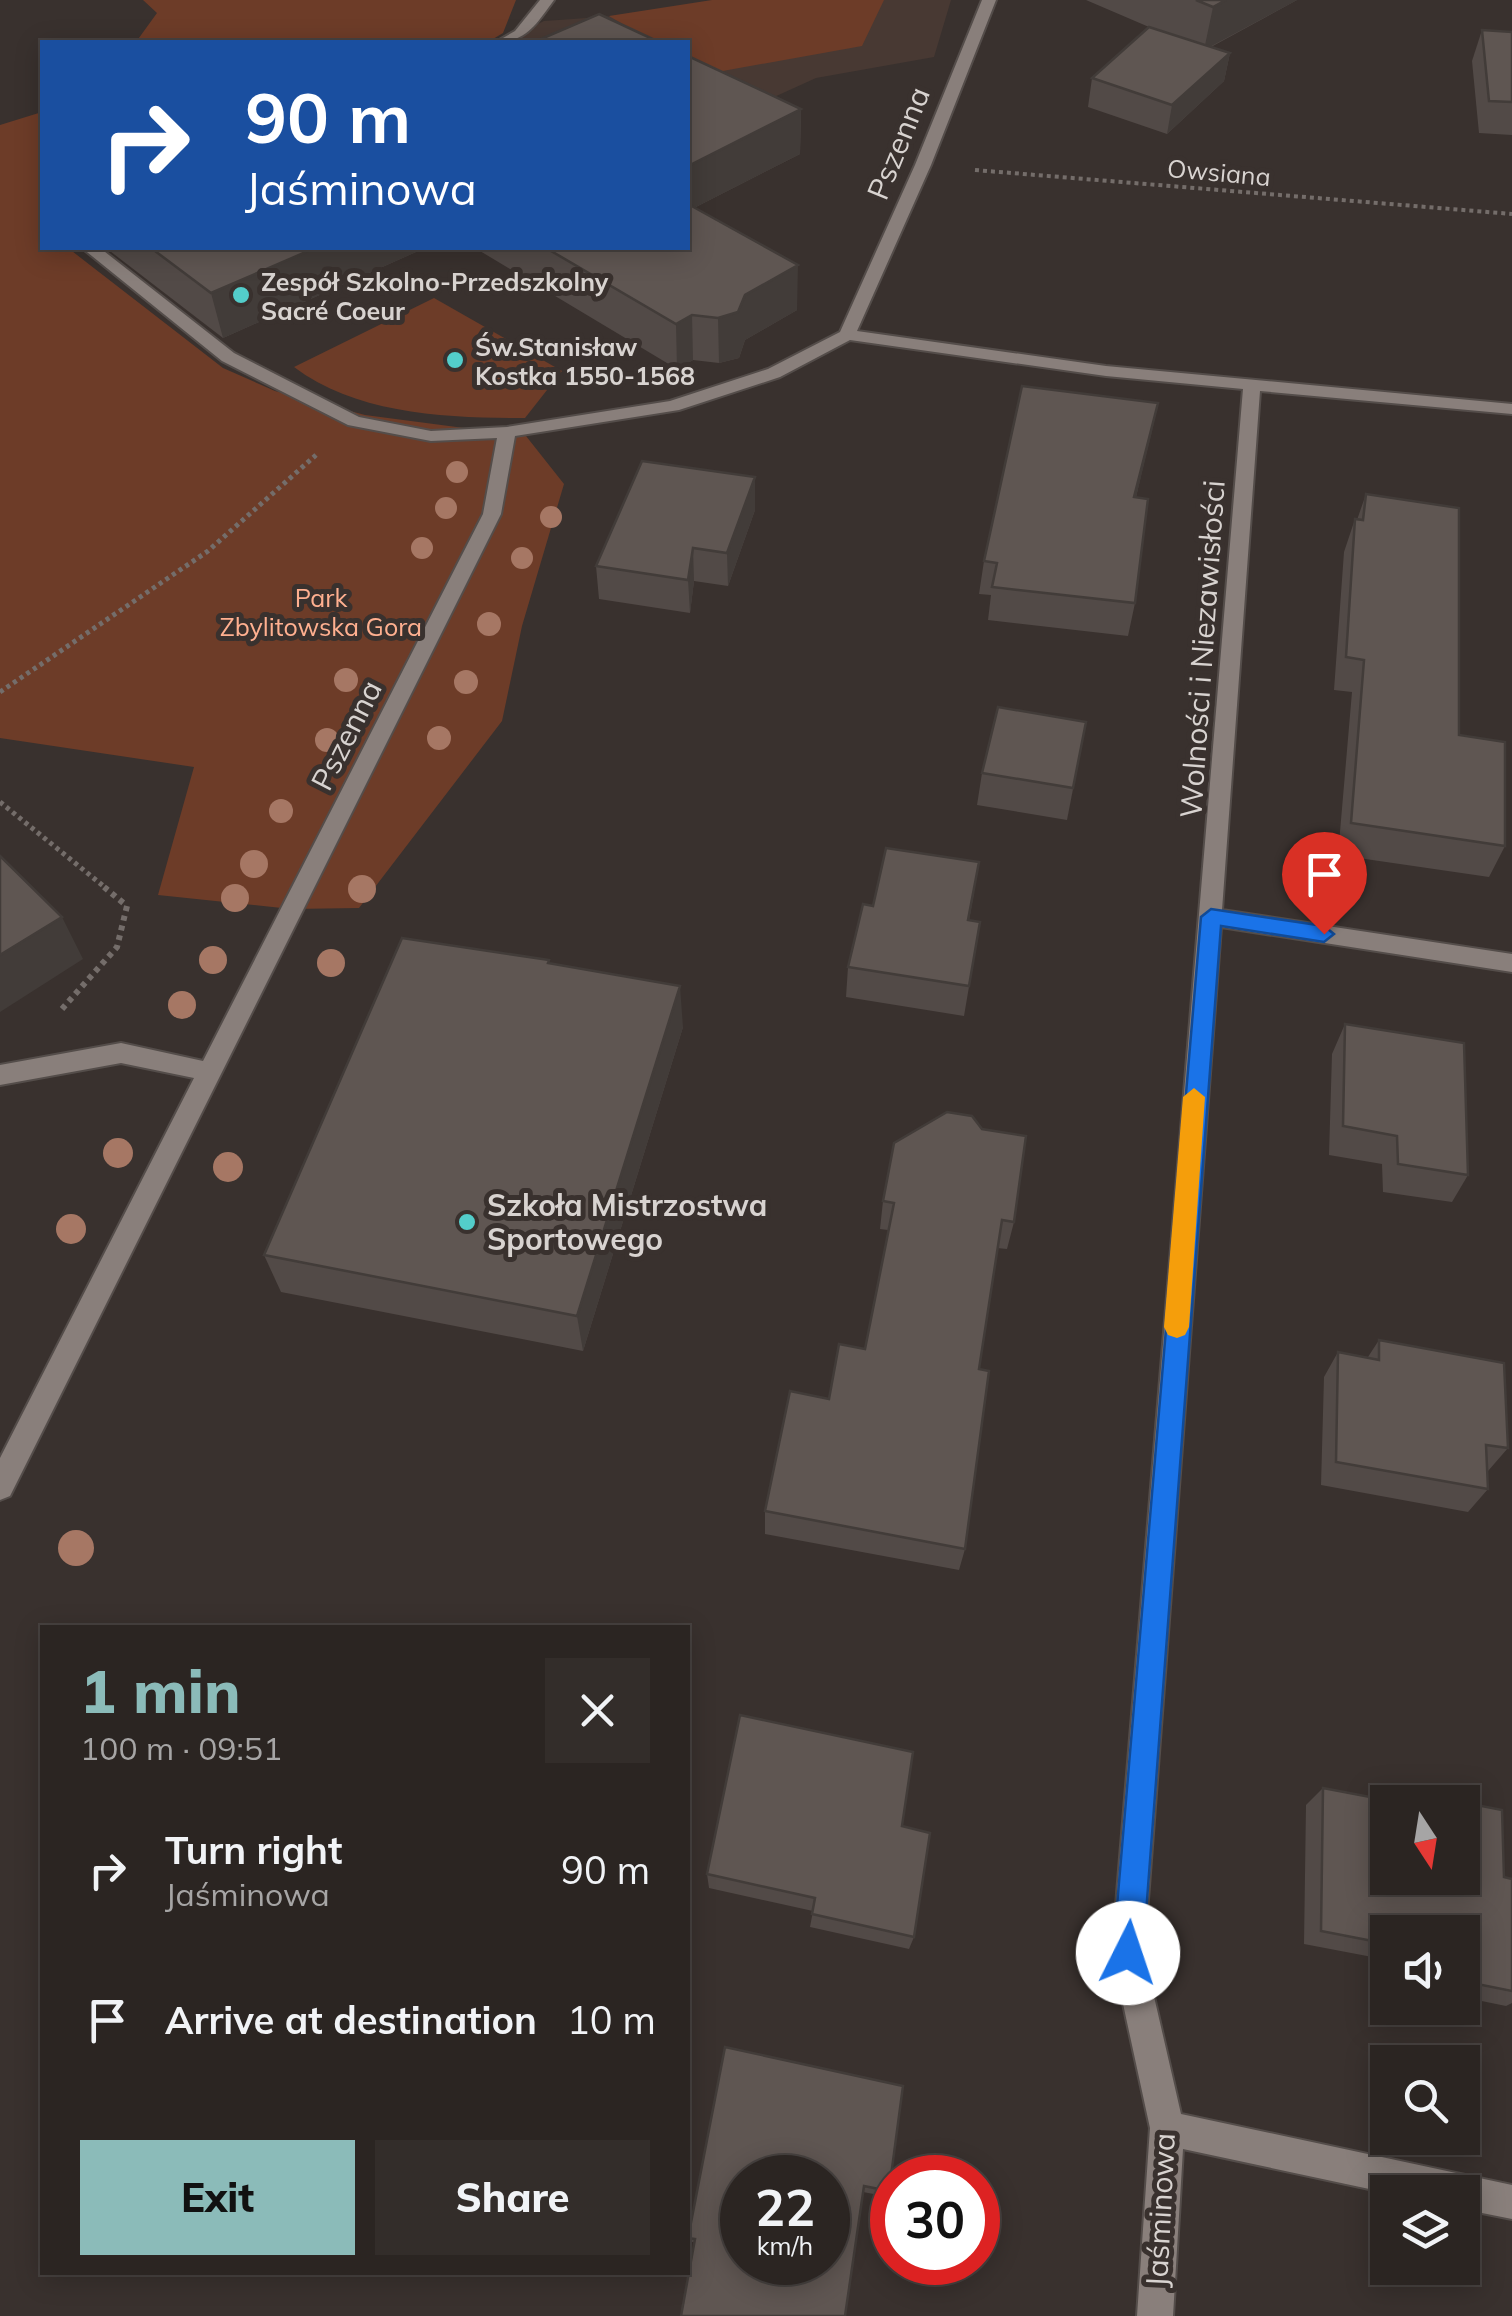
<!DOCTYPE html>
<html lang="en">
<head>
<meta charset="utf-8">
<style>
  :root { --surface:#2b2522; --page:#332d2a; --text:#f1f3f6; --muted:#a6a5a5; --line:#474240; --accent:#8bbbb9 }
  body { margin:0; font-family:Mulish,sans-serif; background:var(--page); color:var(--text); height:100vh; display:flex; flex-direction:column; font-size:38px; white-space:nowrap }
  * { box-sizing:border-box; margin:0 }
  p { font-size:32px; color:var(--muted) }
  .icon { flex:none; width:55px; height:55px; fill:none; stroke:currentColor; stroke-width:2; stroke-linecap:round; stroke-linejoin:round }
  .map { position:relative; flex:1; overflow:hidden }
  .sheet { position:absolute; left:40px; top:1625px; width:650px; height:650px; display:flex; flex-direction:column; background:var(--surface); border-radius:0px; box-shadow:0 5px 25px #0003,0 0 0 2px var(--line) }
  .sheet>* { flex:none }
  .hud { position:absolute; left:40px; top:40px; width:650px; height:210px; border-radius:0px; box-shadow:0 5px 25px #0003,0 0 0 2px var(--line); background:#1a4fa0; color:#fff; overflow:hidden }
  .needle { width:65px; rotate:168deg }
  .buttons { position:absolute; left:1370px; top:1785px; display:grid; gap:20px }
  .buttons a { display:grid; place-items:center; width:110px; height:110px; border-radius:0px; background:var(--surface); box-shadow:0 5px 25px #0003,0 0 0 2px var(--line); font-size:50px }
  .speed { position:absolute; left:720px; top:2155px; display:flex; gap:20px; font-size:50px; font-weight:700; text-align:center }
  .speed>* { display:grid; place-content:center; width:130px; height:130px; border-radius:50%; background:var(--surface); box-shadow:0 5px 25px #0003,0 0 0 2px var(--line); line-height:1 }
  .speed small { font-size:25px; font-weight:400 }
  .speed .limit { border:15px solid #d22; background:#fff; color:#111 }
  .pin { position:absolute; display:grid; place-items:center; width:85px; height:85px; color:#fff; margin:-102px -42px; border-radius:50% 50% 50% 0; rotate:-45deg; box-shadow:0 0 10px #0007 }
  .pin .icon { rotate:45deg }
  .me { position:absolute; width:110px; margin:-55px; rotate:4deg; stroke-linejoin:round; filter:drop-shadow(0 0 8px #0008) }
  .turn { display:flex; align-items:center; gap:35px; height:210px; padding:0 40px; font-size:45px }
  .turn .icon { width:130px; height:130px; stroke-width:2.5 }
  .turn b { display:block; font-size:70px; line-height:85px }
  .round { display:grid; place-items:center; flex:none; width:105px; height:105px; border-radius:0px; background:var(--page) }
  .head { display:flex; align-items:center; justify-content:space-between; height:170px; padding:0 40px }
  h1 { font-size:60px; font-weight:800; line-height:75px; color:var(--accent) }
  .button { display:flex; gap:20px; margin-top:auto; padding:20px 40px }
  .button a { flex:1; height:115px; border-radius:0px; background:var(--accent); color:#111; font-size:40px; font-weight:800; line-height:115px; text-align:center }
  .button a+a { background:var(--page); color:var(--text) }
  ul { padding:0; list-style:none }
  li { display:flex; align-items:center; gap:30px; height:150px; padding:0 40px }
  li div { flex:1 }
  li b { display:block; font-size:38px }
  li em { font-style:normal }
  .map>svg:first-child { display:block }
  .built { fill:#483933 }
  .green { fill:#6d3c28 }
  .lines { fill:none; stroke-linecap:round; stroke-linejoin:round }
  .minor-casing { stroke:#544d4a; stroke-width:4 }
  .path-far2 { stroke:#746d6a; stroke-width:4; stroke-dasharray:4 4; stroke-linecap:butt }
  .path-far1 { stroke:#746d6a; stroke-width:5; stroke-dasharray:4 4; stroke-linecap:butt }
  .path { stroke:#746d6a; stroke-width:6; stroke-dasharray:5 5; stroke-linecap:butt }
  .minor { fill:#897f7b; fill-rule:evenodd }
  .tree { fill:#a67764 }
  .wall { fill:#524a47 }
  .shaded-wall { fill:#423c39 }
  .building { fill:#5f5652; stroke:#423c39; stroke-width:2.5; fill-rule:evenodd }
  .route { fill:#1a73e8; stroke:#114b97; stroke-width:2.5 }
  .slow { fill:#f59e0b }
  .poi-dot { fill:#53cdca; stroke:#39312e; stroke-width:4 }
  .labels { text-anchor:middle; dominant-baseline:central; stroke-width:10; stroke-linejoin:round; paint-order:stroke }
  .far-street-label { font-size:25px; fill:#d8d3d0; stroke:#39312e }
  .far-poi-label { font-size:25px; font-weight:bold; fill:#d8d3d0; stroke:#39312e; text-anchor:start }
  .far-park-label { font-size:25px; fill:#ffb090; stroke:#39312e }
  .street-label { font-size:30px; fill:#d8d3d0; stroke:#39312e }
  .poi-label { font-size:30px; font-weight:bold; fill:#d8d3d0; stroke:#39312e; text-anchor:start }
</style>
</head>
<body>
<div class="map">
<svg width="1512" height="2316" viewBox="0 0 1512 2316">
  <rect width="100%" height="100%" fill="#39312e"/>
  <polygon class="built" points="846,0 951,0 934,57 816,78 688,136 688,42 501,42 544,21"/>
  <g class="green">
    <polygon points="143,0 516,0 503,33 488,42 136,42 157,13"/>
    <polygon points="712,0 884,0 862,46 706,74 688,63 688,42 653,42 609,16"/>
    <polygon points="42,112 42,248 68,248 223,368 275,391 365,415 526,436 564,484 522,626 502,721 359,908 291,909 158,895 194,767 0,738 0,125"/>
    <path d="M434,298L562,371L525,418C449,418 357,415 294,367Z"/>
  </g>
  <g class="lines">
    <g class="minor-casing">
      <g id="minor">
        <path d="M540,0H554C537,23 527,42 496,42L515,31Z"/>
        <polygon points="982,0 996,0 931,165 857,331 1106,366 1512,404 1512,414 1260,391 1222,910 1512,954 1512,972 1221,927 1144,1953 1181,2114 1512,2185 1512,2219 1462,2209 1462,2192 1388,2193 1183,2149 1173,2316 1137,2316 1150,2128 1112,1953 1243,389 1106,376 850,340 780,377 679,410 515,436 501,514 10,1496 0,1500 0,1458 194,1078 121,1063 0,1085 0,1065 121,1043 203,1061 483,514 497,438 431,441 348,425 222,361 82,248 100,248 234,353 359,417 431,431 507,427 670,401 768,369 840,332 915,165"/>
      </g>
    </g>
    <polyline class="path-far2" points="975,170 1512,214"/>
    <g class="path-far1">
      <polyline points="0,692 208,551 316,455"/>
      <polyline points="0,802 107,889"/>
    </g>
    <polyline class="path" points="62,1009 117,947 127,906 104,887"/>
    <use href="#minor" class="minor"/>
  </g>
  <g class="tree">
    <circle cx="457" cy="472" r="11"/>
    <circle cx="446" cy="508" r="11"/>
    <circle cx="551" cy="517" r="11"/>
    <circle cx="422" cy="548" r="11"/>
    <circle cx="522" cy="558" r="11"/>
    <circle cx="489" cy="624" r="12"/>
    <circle cx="346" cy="680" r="12"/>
    <circle cx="466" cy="682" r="12"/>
    <circle cx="439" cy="738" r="12"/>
    <circle cx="327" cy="740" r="12"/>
    <circle cx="281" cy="811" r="12"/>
    <circle cx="254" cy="864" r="14"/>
    <circle cx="362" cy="889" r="14"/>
    <circle cx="235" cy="898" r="14"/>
    <circle cx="213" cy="960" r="14"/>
    <circle cx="331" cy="963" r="14"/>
    <circle cx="182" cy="1005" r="14"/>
    <circle cx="118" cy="1153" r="15"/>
    <circle cx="228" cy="1167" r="15"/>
    <circle cx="71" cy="1229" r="15"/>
    <circle cx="76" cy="1548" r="18"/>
  </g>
  <g class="wall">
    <polygon points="1086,0 1297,0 1211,47 1230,53 1224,81 1167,134 1088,107 1092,78 1149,27"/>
    <polygon points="1482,30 1512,32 1512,135 1479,133 1472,61"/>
    <polygon points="688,56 801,109 800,154 694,208 797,310 745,340 739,358 719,363 693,360 677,369 475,248 688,248"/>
    <polygon points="106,248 425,248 223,338"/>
    <polygon points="1158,403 1136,497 1135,603 1128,636 988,620 991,595 979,594 984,561"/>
    <polygon points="755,477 755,510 728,586 694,581 690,613 599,599 596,566"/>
    <polygon points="1366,494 1459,735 1505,846 1489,877 1338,855 1352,692 1334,690 1344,552 1355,519 1357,520"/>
    <polygon points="1086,722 1067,820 977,805 982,773"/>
    <polygon points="974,893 969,920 980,922 964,1016 846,997 848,967 873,906"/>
    <polygon points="550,963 683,1027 583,1351 281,1292 264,1255"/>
    <polygon points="1345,1024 1468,1175 1452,1202 1383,1192 1382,1164 1329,1155 1332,1054"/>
    <polygon points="883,1201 1014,1222 1007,1249 997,1248 979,1369 965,1549 959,1570 765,1534 765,1511 865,1349 888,1230 880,1229"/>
    <polygon points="1379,1340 1508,1448 1488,1471 1487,1471 1488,1489 1468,1512 1321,1485 1324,1377 1338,1352 1368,1357"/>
    <polygon points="1323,1788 1378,1799 1391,1788 1504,1877 1512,1879 1512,2003 1506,2006 1462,1997 1462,1932 1388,1932 1388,1960 1304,1944 1306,1805"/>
    <polygon points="902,1826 914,1937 909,1949 810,1927 813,1911 709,1888 707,1874"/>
    <polygon points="725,2047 889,2191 884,2196 863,2192 694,2242 691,2242 688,2238"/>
  </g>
  <g class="shaded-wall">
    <polygon points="1226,0 1297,0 1204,50 1213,7"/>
    <polygon points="1230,53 1224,81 1167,134 1172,105"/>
    <polygon points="801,109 800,154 688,211 688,166"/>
    <polygon points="315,248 425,248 223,338 211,293"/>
    <polygon points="798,265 797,310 745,340 739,358 719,363 718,318 745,295"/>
    <polygon points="692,315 693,360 677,369 676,324"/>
    <polygon points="1158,403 1151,436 1128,530 1134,497"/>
    <polygon points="755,477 755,510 728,586 727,553"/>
    <polygon points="693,548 694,581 690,613 688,580"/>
    <polygon points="62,917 83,959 0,1012 0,955"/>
    <polygon points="680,986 683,1027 583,1351 577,1316"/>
  </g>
  <g class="building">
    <polygon points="1196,0 1226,0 1213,7"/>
    <polygon points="599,14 659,42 534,42"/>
    <polygon points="1149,27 1230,53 1172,105 1092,78"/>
    <polygon points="1482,30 1512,32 1512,102 1489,101"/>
    <polygon points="688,56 801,109 688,166"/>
    <polygon points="688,204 798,265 745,295 738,312 718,318 692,315 676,324 546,248 688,248"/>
    <polygon points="151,248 315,248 211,293"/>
    <polygon points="1022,386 1158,403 1134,497 1148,499 1135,603 992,587 997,563 984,561"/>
    <polygon points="642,461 755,477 727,553 693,548 688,580 596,566"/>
    <polygon points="1366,494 1459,508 1459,735 1505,742 1505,846 1351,823 1364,660 1346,657 1355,519 1363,520"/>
    <polygon points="998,707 1086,722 1073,788 982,773"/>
    <polygon points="886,848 979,862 968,920 980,922 969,986 848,967 863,904 873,906"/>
    <polygon points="0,856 62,917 0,955"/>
    <polygon points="402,938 549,960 548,963 680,986 577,1316 264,1255"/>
    <polygon points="1345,1024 1464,1043 1468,1175 1398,1164 1397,1136 1343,1126"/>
    <polygon points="947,1112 972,1116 982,1129 1026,1136 1014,1222 1002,1220 979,1369 989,1371 965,1549 765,1511 790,1391 829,1399 839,1344 865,1349 894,1203 883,1201 894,1143"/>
    <polygon points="1379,1340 1504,1363 1508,1448 1486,1445 1488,1489 1336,1462 1338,1352 1379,1360"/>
    <polygon points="740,1715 913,1752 902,1826 930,1833 914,1937 812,1914 815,1898 707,1874"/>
    <path d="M1323,1788L1391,1801V1788L1502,1810L1504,1877L1512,1879V1991L1462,1981V1932H1388V1944L1321,1931ZM1388,1802H1462V1878H1388Z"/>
    <path d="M725,2047L903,2086L889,2191L864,2186L845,2316H681L695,2239L688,2238ZM742,2178H828V2262H742Z"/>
  </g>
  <polygon class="route" points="1211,909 1324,926 1334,934 1324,942 1221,926 1143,1953 1138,1964 1128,1968 1117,1964 1113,1953 1201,917"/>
  <polygon class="slow" points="1194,1088 1205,1097 1189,1327 1185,1335 1177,1338 1168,1335 1164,1327 1183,1097"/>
  <g class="poi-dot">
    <circle cx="241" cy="295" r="10"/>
    <circle cx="455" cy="360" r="10"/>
    <circle cx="467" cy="1222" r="10"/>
  </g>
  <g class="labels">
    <g class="far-street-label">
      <text transform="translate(1219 172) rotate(5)">Owsiana</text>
    </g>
    <g class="far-poi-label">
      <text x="261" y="281">Zespół Szkolno-Przedszkolny<tspan x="261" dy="29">Sacré Coeur</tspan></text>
      <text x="475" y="346">Św.Stanisław<tspan x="475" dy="29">Kostka 1550-1568</tspan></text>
    </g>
    <g class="far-park-label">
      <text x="321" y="597">Park<tspan x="321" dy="29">Zbylitowska Gora</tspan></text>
    </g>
    <g class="street-label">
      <text transform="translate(898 143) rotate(-68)">Pszenna</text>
      <text transform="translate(1202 649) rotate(-86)">Wolności i Niezawisłości</text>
      <text transform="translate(346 735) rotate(-63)">Pszenna</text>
      <text transform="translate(1160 2210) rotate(-87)">Jaśminowa</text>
    </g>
    <g class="poi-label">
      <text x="487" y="1205">Szkoła Mistrzostwa<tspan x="487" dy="34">Sportowego</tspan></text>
    </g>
  </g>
</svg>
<div class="buttons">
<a><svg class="needle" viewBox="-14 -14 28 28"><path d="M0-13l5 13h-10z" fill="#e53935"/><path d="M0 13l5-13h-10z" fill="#a6a5a5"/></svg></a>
<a><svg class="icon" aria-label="sound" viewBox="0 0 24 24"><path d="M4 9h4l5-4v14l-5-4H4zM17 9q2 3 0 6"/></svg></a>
<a><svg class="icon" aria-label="search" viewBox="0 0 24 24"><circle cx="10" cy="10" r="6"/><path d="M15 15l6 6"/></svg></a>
<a><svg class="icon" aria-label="layers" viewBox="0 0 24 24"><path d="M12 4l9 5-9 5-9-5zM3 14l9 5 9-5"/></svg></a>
</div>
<div class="speed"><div>22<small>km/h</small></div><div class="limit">30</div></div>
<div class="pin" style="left:1324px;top:934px;background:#d93025"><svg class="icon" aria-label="arrive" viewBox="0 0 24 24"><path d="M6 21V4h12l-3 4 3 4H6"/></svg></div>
<svg class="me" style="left:1128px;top:1953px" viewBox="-20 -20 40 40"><circle r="19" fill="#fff"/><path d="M0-13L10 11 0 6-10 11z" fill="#1a73e8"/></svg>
<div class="hud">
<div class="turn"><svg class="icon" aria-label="right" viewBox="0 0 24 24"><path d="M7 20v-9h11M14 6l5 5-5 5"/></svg><div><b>90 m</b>Jaśminowa</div></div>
</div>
<section class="sheet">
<div class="head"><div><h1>1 min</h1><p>100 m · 09:51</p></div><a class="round"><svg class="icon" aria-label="close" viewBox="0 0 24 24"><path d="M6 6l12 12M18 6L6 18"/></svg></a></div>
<ul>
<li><svg class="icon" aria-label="right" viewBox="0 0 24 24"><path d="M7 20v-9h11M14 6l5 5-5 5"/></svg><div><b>Turn right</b><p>Jaśminowa</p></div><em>90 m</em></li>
<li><svg class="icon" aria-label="arrive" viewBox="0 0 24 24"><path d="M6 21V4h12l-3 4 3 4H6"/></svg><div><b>Arrive at destination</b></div><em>10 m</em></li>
</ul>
<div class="button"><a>Exit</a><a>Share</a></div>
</section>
</div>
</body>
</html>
